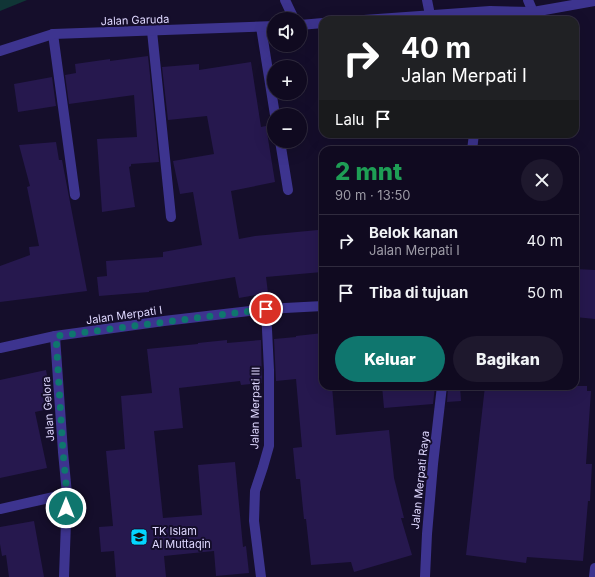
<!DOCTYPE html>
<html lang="id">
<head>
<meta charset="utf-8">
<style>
  :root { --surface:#100a20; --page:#1e182d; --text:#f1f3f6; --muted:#9c9aa5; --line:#302b3e; --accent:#0f766e }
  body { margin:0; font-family:Inter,sans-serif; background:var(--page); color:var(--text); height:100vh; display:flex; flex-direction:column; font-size:15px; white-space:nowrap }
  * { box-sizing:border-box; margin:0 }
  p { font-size:13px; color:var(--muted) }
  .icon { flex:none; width:22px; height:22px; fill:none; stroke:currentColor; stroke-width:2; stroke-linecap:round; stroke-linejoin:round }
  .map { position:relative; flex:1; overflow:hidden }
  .details { position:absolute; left:319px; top:146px; width:260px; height:244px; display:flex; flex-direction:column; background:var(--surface); border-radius:12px; box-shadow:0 4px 16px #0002,0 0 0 1px var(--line) }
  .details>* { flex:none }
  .top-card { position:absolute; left:319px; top:16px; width:260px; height:122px; border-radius:12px; box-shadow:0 4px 16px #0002,0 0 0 1px var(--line); background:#202124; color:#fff; overflow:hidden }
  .controls { position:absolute; left:267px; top:12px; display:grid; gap:8px }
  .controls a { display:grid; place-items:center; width:40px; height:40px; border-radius:50%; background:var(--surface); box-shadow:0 4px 16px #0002,0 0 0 1px var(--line); font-size:20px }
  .pin { position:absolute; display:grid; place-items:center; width:34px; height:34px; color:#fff; margin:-17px; border:2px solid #fff; border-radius:50%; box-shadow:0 1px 4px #0007 }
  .me { position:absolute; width:44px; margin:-22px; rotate:0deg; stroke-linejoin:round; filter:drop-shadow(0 0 3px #0008) }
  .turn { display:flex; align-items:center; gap:14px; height:84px; padding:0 16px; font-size:18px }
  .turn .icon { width:52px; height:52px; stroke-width:2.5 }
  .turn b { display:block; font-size:28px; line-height:34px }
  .then { display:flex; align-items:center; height:38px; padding:0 16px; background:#0003; gap:8px; font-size:15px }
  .round { display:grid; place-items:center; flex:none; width:42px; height:42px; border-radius:21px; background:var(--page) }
  .head { display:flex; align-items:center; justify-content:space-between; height:68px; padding:0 16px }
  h1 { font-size:24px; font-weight:800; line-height:30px; color:#1e9e55 }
  .cta { display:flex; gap:8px; margin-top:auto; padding:8px 16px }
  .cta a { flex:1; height:46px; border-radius:24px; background:var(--accent); color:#fff; font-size:16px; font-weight:800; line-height:46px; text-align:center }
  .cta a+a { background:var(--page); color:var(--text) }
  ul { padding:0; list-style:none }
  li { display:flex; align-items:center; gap:12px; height:52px; padding:0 16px; border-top:1px solid var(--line) }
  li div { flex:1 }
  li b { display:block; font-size:15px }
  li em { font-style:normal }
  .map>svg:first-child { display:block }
  .green { fill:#103536 }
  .building { fill:#26184e }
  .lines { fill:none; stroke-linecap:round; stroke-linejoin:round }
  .minor { stroke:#3d348f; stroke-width:10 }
  .route { stroke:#0f766e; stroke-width:7; stroke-dasharray:0 12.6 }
  .labels { text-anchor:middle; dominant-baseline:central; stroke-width:4; stroke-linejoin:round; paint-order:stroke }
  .street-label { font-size:11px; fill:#dfd8ff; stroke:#150e2b }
  .poi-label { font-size:11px; fill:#dfd8ff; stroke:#150e2b; text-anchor:start }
</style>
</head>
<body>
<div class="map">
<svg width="595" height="577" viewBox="0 0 595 577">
  <rect width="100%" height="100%" fill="#150e2b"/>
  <polygon class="green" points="0,0 27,0 0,11"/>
  <g class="building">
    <polygon points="148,56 159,162 131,164 131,166 129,167 135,207 102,212 97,139 137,137 134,95 69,104 65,75 76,73 75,64 110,59 110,61"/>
    <polygon points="251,62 261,127 266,126 275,182 231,191 239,239 255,236 318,230 322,272 266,277 268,293 239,298 235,277 149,291 149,292 99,296 97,277 107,276 106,261 163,257 163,252 202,245 193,192 180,194 173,161 214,154 207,116 168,120 162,67 199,64 199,70"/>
    <polygon points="52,77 56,106 18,112 14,84"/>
    <polygon points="56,142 59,160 62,160 87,291 0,302 0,266 30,255 29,247 39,246 27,187 30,186 19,145"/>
    <polygon points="575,269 595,270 595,319 575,317"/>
    <polygon points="323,333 323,386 332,386 336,435 389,430 394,478 404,518 401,518 412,555 354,572 351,562 311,565 306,519 304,519 300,479 296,479 293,448 302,447 296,379 276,381 274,339 296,337 296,336"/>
    <polygon points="227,340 227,343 261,340 262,383 241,385 240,381 179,388 183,428 154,431 163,518 202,515 198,465 235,462 243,547 246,546 249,573 216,576 214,551 164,556 166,577 116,577 114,551 101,552 99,527 113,526 106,451 125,449 121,396 152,393 147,349 198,344 198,343"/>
    <polygon points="46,370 53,408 35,412 47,468 0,478 0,380"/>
    <polygon points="382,386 435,386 433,404 384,408"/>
    <polygon points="448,386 460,386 461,401 447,402"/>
    <polygon points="485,386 587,386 587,391 591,391 586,464 592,464 590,501 588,501 583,561 527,557 526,563 466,555"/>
    <polygon points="34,521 44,577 9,577 6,555 2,556 0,544 0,527"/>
  </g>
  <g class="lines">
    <g class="minor">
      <polyline points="285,0 294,19"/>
      <polyline points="427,0 430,15"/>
      <polyline points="528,0 533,12"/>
      <polyline points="364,20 490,11 533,12 595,1"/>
      <polyline points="300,25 323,23"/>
      <polyline points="261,27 275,115"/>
      <polyline points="152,31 171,217"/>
      <polyline points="53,34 75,195"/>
      <polyline points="0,51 53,34 274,26"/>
      <polyline points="280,141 288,190"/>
      <polyline points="472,150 474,134"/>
      <polyline points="55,336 63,452 67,494 64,577"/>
      <polyline points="0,348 55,336 164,321 266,309 323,306"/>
      <polyline points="0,509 67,494"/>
      <polyline points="261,577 254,521 255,491 263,467 269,446 269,370 266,309"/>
      <polyline points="425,577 427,534 433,464 442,386"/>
      <polyline points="594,577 595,568"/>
    </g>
  </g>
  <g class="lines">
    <polyline class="route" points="66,508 67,494 63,452 56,336 266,309"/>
  </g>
  <defs>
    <g id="school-square" transform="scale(0.9)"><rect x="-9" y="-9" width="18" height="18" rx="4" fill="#04d6ff" stroke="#150e2b"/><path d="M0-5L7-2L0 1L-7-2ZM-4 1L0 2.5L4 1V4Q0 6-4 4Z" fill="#111"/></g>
  </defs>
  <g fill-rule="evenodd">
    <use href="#school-square" x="139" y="537"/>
  </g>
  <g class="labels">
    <g class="street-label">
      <text transform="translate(135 20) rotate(-2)">Jalan Garuda</text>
      <text transform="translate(124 315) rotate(-8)">Jalan Merpati I</text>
      <text transform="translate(255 408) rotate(-89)">Jalan Merpati III</text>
      <text transform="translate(48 409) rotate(-94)">Jalan Gelora</text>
      <text transform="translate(420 480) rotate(-84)">Jalan Merpati Raya</text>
    </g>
    <g class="poi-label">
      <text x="152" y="531">TK Islam<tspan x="152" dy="13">Al Muttaqin</tspan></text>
    </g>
  </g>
</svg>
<div class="controls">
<a><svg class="icon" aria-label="sound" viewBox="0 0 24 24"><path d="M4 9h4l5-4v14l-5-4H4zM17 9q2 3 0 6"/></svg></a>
<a>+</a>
<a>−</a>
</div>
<div class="pin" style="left:266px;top:309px;background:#d93025"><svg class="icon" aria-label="arrive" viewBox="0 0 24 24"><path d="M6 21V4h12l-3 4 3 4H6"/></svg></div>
<svg class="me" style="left:66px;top:508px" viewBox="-20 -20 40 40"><circle r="17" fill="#0f766e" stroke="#fff" stroke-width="3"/><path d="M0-11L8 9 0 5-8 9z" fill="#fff"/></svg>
<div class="top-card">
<div class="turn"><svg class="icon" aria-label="right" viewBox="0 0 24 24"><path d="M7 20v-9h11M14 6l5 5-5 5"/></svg><div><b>40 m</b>Jalan Merpati I</div></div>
<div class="then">Lalu<svg class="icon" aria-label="arrive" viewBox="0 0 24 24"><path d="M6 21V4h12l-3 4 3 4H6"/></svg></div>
</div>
<section class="details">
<div class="head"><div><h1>2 mnt</h1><p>90 m · 13:50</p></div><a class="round"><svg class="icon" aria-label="close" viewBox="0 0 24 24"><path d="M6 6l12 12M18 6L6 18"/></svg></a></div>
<ul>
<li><svg class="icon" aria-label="right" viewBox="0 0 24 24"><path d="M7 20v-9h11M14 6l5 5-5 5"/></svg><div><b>Belok kanan</b><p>Jalan Merpati I</p></div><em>40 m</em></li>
<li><svg class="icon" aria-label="arrive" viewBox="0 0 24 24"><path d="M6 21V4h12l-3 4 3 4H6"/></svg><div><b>Tiba di tujuan</b></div><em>50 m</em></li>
</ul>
<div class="cta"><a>Keluar</a><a>Bagikan</a></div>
</section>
</div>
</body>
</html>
